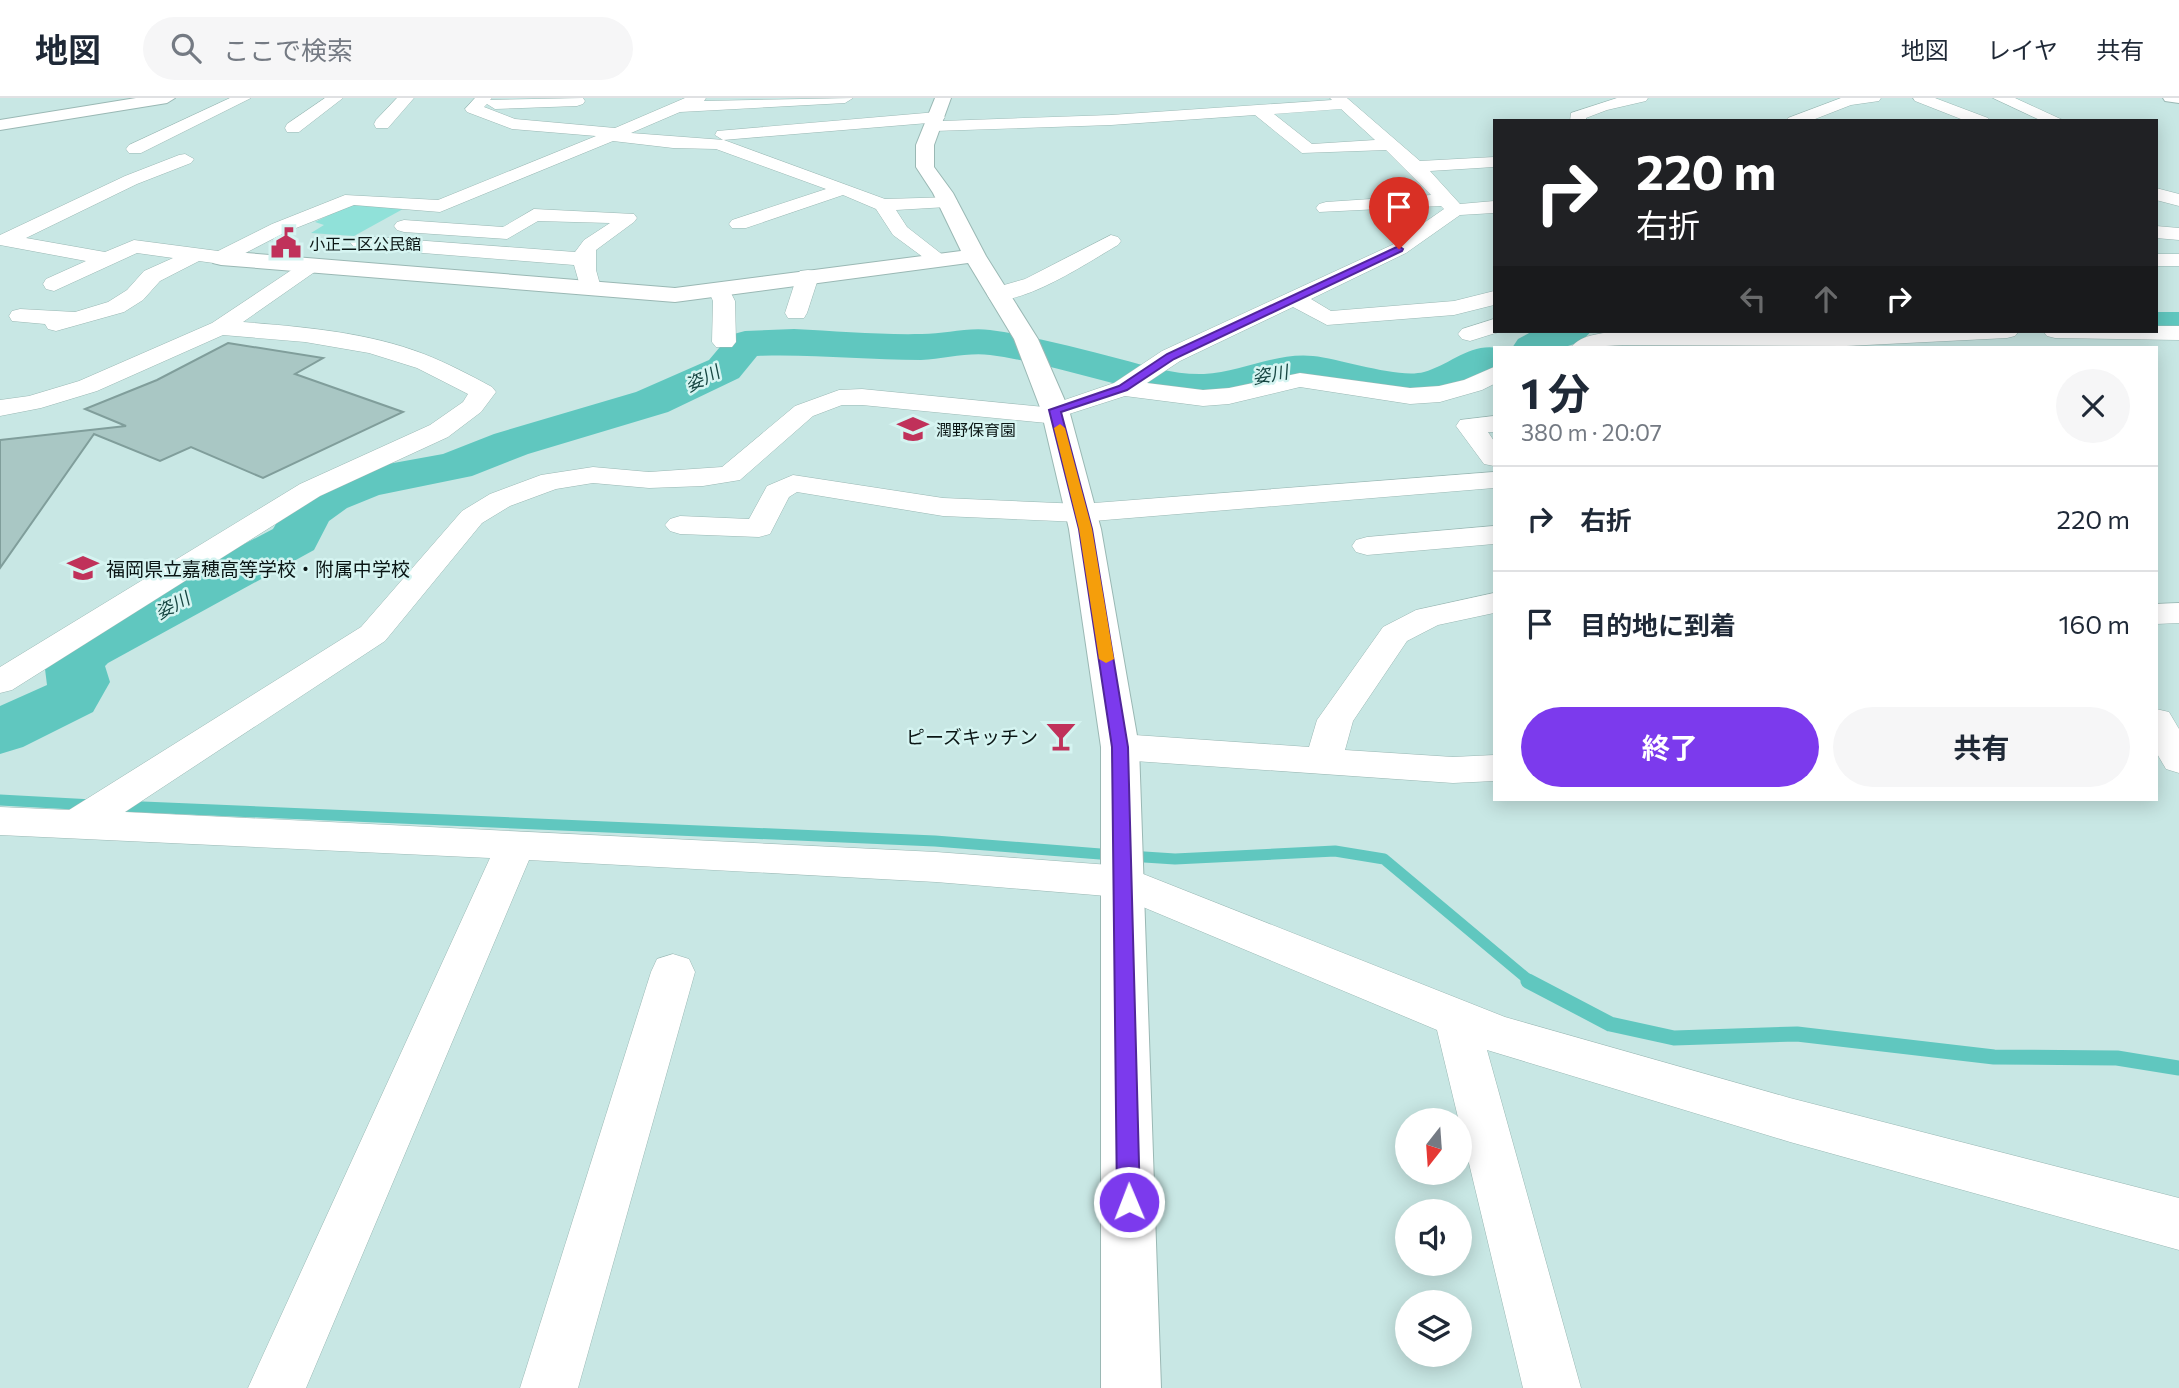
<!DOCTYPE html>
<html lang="ja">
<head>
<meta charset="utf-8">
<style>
  :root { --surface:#fff; --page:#f6f6f7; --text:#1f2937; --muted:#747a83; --line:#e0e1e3; --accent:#7c3aed }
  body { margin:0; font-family:Commissioner,"Noto Sans JP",sans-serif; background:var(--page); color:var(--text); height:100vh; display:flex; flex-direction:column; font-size:26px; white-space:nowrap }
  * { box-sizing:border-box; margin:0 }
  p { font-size:23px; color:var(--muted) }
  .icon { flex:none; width:38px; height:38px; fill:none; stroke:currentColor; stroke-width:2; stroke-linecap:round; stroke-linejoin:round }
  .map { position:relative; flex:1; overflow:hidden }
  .details { position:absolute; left:1493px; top:248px; width:665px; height:455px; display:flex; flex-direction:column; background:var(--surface); border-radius:0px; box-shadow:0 4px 18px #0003 }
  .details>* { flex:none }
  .hud { position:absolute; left:1493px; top:21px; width:665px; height:214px; border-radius:0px; box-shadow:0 4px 18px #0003; background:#202124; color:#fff; overflow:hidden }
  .needle { width:46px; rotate:197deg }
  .controls { position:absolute; left:1395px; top:1010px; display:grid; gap:14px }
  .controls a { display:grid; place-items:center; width:77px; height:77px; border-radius:50%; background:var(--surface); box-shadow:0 4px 18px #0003; font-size:35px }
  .pin { position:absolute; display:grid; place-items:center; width:60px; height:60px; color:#fff; margin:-72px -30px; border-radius:50% 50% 50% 0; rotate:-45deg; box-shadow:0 0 7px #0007 }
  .pin .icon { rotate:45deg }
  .me { position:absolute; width:77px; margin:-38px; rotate:359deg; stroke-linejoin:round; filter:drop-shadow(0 0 5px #0008) }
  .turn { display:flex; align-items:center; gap:24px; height:147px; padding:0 28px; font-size:32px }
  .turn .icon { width:91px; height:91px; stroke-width:2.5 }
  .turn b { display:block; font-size:49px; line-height:60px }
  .lanes { display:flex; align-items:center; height:66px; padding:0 28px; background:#0003; justify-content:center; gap:35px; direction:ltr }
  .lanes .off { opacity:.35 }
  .round { display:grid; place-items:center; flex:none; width:74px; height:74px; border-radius:37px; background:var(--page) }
  .head { display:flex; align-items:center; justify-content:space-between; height:119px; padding:0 28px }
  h1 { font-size:42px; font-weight:700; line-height:52px }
  .cta { display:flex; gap:14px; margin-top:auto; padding:14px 28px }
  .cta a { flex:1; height:80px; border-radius:42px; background:var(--accent); color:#fff; font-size:28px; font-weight:700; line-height:80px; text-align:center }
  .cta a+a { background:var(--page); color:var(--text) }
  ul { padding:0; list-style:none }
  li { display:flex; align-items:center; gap:21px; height:105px; padding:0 28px; border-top:2px solid var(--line) }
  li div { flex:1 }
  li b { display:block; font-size:26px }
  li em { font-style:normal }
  header { display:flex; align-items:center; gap:42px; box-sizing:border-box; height:98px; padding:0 35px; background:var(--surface); border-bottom:2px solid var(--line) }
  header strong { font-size:33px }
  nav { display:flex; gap:38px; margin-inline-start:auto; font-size:24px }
  .search { width:490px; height:63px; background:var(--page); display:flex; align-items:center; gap:18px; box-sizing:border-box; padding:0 24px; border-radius:38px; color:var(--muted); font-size:26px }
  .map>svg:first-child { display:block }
  .green { fill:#90e1d9 }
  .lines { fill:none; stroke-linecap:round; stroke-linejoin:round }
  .stream-far1 { stroke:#60c7bf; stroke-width:11 }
  .stream { stroke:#60c7bf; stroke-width:15 }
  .river { fill:#60c7bf; fill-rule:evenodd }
  .building { fill:#a9c7c4; stroke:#809e9b; stroke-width:2 }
  .minor-casing { stroke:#9ab8b4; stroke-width:1 }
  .tertiary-casing { stroke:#9ab8b4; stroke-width:2 }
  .minor { fill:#fff; fill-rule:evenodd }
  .tertiary { fill:#fff; fill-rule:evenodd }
  .route { fill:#7c3aed; stroke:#51269a; stroke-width:2 }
  .slow { fill:#f59e0b }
  .labels { text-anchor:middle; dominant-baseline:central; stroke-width:5; stroke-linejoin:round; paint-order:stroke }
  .far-poi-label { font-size:16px; fill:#0a1514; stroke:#d5f4f1; text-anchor:start }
  .far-water-label { font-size:18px; font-style:italic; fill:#184743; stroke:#d5f4f1 }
  .poi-label { font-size:19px; fill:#0a1514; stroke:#d5f4f1; text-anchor:start }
</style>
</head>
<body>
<header>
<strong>地図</strong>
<div class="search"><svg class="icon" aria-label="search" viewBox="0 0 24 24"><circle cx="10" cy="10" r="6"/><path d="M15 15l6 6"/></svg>ここで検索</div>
<nav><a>地図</a><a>レイヤ</a><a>共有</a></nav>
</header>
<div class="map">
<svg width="2179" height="1290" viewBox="0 0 2179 1290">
  <rect width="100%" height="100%" fill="#c8e7e4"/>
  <polygon class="green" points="351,106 403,111 354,138 311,135 324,127 315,124"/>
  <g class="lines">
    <g class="stream-far1">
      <polyline points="0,702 93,707"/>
      <polyline points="119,708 935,743 1113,757"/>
      <polyline points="1129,758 1175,761 1335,753 1384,761 1531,884"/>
    </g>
    <polyline class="stream" points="1528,883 1610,926 1674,940 1797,936 1994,959 2117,960 2179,970"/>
    <g class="river">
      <polygon points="2156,214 2179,214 2179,238 2156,238 2142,235 2140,233 2156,233"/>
      <path d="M794,231C836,233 879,237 922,236C944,236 968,229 990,232C1034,238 1077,250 1120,261C1147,268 1175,277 1204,276C1241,274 1277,254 1313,258C1342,261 1398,281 1424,274C1450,267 1469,245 1498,250H1494V275C1472,278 1455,298 1432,301C1391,306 1351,286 1311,284C1274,282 1239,302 1202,302C1175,303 1149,295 1124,288C1080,277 1035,263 990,257C968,254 944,261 921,262C866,262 812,256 757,258L739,280L668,314L528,356L472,378L379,397L347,410L329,423L314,452L108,565L105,568L110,584L93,614L23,649L0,656V608L47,587L44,563L53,550L66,539L273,431L289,404L311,388L366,370L443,356L494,336L636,294L709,262L730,237L745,233Z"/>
      <path d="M1533,233H1591C1575,256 1538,250 1512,250L1518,241Z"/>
    </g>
  </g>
  <polygon class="building" points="228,245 323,260 295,276 403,314 263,380 191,349 160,363 94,336 0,470 0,342 126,328 85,311 157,282"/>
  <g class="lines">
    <g class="minor-casing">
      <g id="minor">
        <polygon points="230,0 251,0 141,55 129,55 126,51 129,47"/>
        <polygon points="325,0 343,0 299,34 287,34 285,30 287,26"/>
        <polygon points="397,0 414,0 388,30 376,30 374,26 376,22"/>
        <polygon points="475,0 492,0 490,2 583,0 585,3 583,6 577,8 495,11 487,6 484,9 515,21 615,30 685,0 706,0 704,3 853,0 845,5 680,14 631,35 724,42 885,101 954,99 957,103 947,109 896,112 907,129 948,161 945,165 931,165 893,137 876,111 843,97 746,130 732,130 729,126 732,122 826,91 716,51 673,50 613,43 440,114 354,107 286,134 228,164 221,166 199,163 160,183 143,202 124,214 56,233 48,231 45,226 12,223 9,218 12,213 20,211 75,214 108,204 127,192 144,173 173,160 137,155 54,193 46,191 43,186 46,181 86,163 0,147 0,137 125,78 179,57 185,56 194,61 191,65 137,86 26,140 105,154 134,142 218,153 272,126 345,97 438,102 596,38 512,31 467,14 465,11"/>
        <path d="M1330,0H1347L1420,63L1494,59V69L1430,73L1460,106L1494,103V115L1460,117L1406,155L1311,201L1331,213L1454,203L1494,193V207L1454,217L1327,227L1293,209L1180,263L1147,285L1203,292L1229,290L1300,275L1410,290L1439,288L1464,282L1494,269V286L1482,292L1440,304L1410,306L1300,289L1229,306L1203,308L1125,298L1069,316L1066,324L1057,326L862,307H842L813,318L740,382L703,388L649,390L593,385L556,391L510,408L482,425L385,543L125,714L936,754L1123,768L1505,919L1790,1000L2179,1100V1152L1790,1044L1487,952L1581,1290H1523L1437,932L1119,799L936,784L529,762L306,1290H248L490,760L0,737V709L69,712L361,529L462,413L490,396L541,377L593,369L649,374L722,369L795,308L839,292L862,291L1044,309L1114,285L1162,253L1392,147L1444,111L1441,108L1319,114L1316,110L1319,106L1326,104L1431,97L1386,52L1302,55L1255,17L1111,27L934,33L928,32L926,28L928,25L723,42L715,37L717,33L937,14L945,19L942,23L1111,17L1332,2ZM1341,11L1375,42L1312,46L1274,16Z"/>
        <polygon points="1617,0 1648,0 1646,3 1607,12 1586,20 1586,23 1570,23 1571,15"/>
        <polygon points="1841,0 1881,0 1879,3 1851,7 1810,23 1786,23 1788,20"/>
        <polygon points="1913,0 1935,0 1988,20 1990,23 1966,23 1915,3"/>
        <polygon points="1993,0 2015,0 2065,23 2042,23"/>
        <polygon points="2156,90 2179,96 2179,108 2156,102"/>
        <polygon points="534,111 634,116 637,120 634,124 596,152 596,172 601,190 598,195 582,195 574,167 360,150 353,148 350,144 353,140 360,138 575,154 584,142 610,125 538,123 507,141 404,134 397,132 394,128 397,124 404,122 503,129"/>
        <polygon points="2156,128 2179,130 2179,142 2156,140"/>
        <path d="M1111,137L1118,139L1121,143L1118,147C1090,163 1022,209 990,201L987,196L990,191L1025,181Z"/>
        <rect x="2156" y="156" width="23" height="12"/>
        <path d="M309,163L316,165L320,169L316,173L243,224C304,229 367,234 424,256C447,265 470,277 492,289L496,294L481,314L448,339L320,398L12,592L0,595V569L300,386L430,327L463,304L468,296L417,270L369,255L305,244L223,237L97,293L41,310L0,318V302L29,298L79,283L212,225L302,165Z"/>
        <polygon points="808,172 816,173 819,178 807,215 804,220 788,220 785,215 797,178 800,173"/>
        <polygon points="720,187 728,189 735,203 736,244 732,249 716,249 712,244 713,203 709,194 712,189"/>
        <polygon points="1494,221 1494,233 1502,233 1470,243 1462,241 1458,236 1462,231"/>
        <polygon points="2156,228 2179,228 2179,242 2055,240 2047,238 2043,233 2156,233"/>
        <path d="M1623,233H2019L2015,238L2007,240L1846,248L1623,247L1571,250C1581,235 1607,235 1623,233Z"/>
        <polygon points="1494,318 1494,334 1488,334 1494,343 1494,368 1484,366 1456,328 1460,322"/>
        <polygon points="1494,374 1494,390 1081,424 943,418 797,394 789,399 770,436 759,439 680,436 670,433 665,427 670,421 680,418 749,421 767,388 793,377 943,400 1081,406"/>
        <polygon points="1494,428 1494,446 1367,457 1356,454 1352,448 1356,442 1367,439"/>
        <polygon points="1494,495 1494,515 1438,527 1407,543 1353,623 1345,652 1453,659 1494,657 1494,683 1453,685 1120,662 1107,658 1102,649 1107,640 1120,636 1309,649 1317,622 1383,529 1416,512"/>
        <polygon points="2179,505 2179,525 2156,526 2156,506"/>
        <polygon points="2156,611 2169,614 2179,631 2179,675 2166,671 2156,654"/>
        <polygon points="673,856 689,861 695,874 578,1290 520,1290 651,874 657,861"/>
      </g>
    </g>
    <g class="tertiary-casing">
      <g id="tertiary">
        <polygon points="136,0 175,0 167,5 0,32 0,22"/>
        <polygon points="935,0 951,0 934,47 934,69 953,95 986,158 1038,241 1069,312 1101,431 1139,649 1161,1290 1101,1290 1101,649 1069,431 1041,312 1014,241 968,165 675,204 221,167 213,165 210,160 213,155 221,153 675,190 961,153 933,95 916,69 916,47"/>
        <polygon points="2163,0 2179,0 2179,5 2165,3"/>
      </g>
    </g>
    <use href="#minor" class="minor"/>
    <use href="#tertiary" class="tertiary"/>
  </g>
  <polygon class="route" points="1399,148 1403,151 1402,153 1174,261 1127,292 1061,314 1092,431 1128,649 1140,1104 1137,1111 1129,1114 1121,1111 1117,1104 1112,649 1079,431 1049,312 1119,288 1167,256"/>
  <polygon class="slow" points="1060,326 1065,330 1092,431 1114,561 1106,565 1099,561 1079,431 1054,330"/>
  <defs>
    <g id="civic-bare" transform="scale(2.415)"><path d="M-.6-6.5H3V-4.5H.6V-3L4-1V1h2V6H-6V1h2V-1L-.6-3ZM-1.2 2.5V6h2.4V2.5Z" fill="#c0315a" stroke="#d5f4f1" stroke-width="2.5" paint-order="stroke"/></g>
    <g id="school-bare" transform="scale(2.415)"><path d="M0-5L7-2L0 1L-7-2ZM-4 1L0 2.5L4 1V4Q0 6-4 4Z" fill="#c0315a" stroke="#d5f4f1" stroke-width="2.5" paint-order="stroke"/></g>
    <g id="bar-bare" transform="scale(2.415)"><path d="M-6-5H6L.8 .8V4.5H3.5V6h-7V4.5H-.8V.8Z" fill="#c0315a" stroke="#d5f4f1" stroke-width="2.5" paint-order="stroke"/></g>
  </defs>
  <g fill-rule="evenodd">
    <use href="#civic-bare" x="286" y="145"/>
    <use href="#school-bare" x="913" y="331"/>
    <use href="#school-bare" x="83" y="470"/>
    <use href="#bar-bare" x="1061" y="638"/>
  </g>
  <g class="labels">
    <g class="far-poi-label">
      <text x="309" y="145">小正二区公民館</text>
      <text x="936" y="331">潤野保育園</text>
    </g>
    <g class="far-water-label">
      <text transform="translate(1270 276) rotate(-10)">姿川</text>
      <text transform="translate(702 280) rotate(-26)">姿川</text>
      <text transform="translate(172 507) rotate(-28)">姿川</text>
    </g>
    <g class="poi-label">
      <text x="106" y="470">福岡県立嘉穂高等学校・附属中学校</text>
      <text x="1038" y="638" text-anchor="end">ピーズキッチン</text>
    </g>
  </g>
</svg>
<div class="controls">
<a><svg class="needle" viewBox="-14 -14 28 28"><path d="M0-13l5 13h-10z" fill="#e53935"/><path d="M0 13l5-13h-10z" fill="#747a83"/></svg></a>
<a><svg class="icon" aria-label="sound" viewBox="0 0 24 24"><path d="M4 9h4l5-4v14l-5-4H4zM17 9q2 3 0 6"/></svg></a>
<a><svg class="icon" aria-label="layers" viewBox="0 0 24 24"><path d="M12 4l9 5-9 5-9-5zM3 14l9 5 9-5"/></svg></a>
</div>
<div class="pin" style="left:1399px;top:151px;background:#d93025"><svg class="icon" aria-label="arrive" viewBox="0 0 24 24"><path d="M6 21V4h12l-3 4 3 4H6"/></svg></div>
<svg class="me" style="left:1129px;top:1104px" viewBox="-20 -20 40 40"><circle r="17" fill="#7c3aed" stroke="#fff" stroke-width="3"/><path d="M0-11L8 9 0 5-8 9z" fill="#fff"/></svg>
<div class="hud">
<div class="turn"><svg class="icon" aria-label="right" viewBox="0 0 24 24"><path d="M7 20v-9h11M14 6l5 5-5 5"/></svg><div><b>220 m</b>右折</div></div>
<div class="lanes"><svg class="icon off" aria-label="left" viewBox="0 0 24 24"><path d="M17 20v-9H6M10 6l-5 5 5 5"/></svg><svg class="icon off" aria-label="ahead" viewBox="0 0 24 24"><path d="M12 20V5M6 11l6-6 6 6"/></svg><svg class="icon" aria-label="right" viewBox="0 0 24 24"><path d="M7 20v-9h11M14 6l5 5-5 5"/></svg></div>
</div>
<section class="details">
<div class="head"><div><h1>1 分</h1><p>380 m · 20:07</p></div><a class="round"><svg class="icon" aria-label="close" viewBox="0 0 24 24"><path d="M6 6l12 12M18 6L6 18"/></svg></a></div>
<ul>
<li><svg class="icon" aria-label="right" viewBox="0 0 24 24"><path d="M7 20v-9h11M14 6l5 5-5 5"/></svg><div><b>右折</b></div><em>220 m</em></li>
<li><svg class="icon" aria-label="arrive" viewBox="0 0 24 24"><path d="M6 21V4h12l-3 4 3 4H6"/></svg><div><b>目的地に到着</b></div><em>160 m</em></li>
</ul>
<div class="cta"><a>終了</a><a>共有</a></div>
</section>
</div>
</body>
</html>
